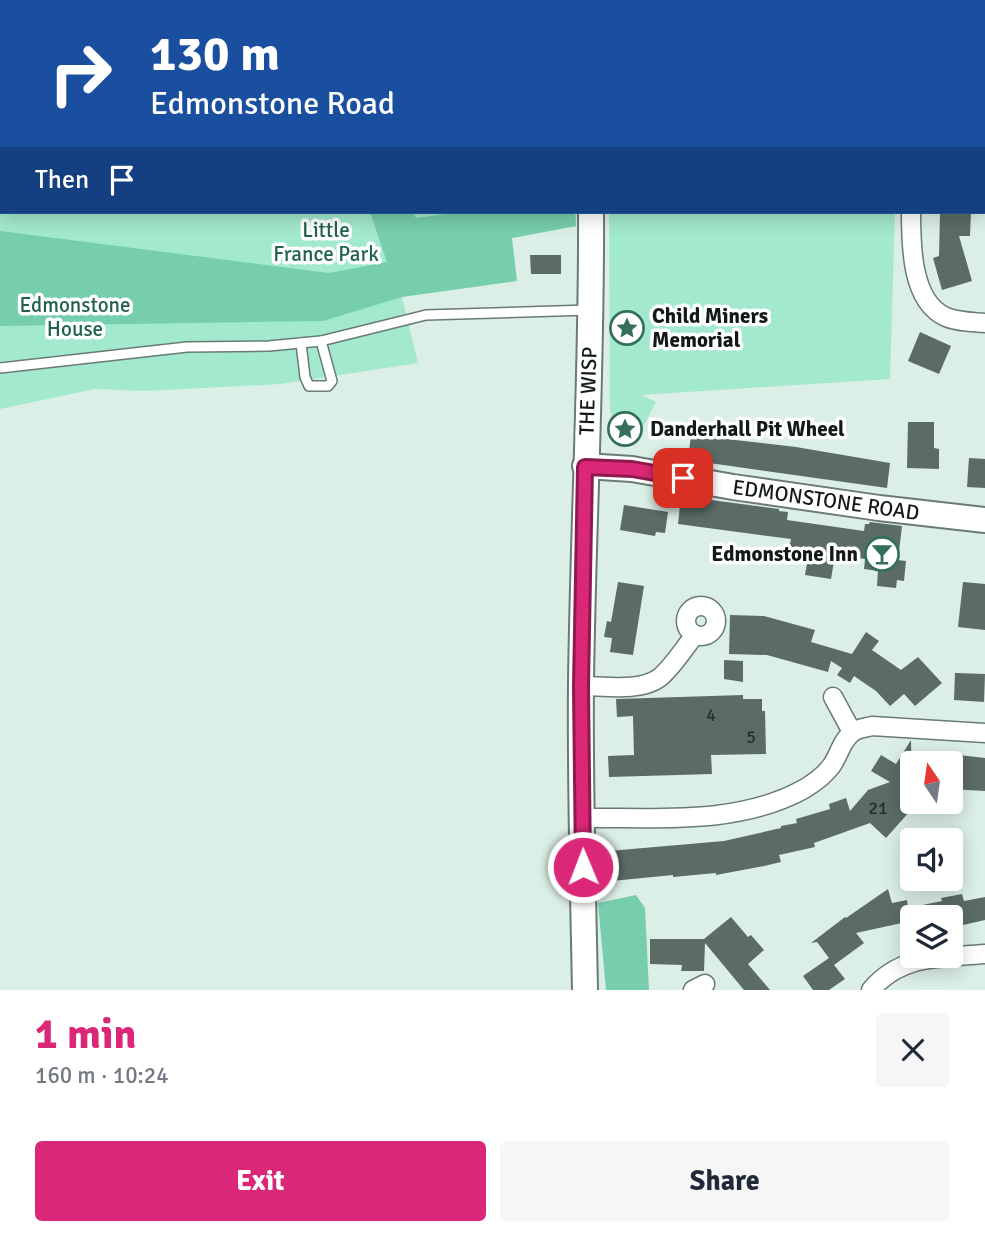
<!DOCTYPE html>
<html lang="en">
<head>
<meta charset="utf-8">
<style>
  :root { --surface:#fff; --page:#f6f6f7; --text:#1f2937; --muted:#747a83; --accent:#db2777 }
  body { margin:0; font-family:Signika,sans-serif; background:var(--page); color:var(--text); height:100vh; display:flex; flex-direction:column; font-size:26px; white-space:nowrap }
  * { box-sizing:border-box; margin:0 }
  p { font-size:23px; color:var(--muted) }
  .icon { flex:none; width:38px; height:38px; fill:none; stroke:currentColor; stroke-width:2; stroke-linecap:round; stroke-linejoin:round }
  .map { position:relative; height:990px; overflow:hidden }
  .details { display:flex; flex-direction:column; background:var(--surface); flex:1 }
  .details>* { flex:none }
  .hud { position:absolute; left:0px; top:0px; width:985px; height:214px; box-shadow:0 4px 18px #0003; background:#1a4fa0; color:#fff; overflow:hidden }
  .needle { width:46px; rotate:347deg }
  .controls { position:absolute; left:900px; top:751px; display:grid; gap:14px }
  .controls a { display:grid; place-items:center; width:63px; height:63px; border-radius:7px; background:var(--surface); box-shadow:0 4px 18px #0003; font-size:35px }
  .pin { position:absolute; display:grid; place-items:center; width:60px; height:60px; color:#fff; margin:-30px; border-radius:14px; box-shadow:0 4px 10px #0006 }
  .me { position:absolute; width:77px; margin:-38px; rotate:359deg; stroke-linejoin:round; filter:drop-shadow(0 0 5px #0008) }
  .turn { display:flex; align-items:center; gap:24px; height:147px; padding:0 35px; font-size:32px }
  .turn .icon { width:91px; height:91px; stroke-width:2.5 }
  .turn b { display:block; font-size:49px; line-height:60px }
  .then { display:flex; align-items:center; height:66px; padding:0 35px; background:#0003; gap:14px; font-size:26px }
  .round { display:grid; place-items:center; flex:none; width:74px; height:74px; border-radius:7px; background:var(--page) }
  .head { display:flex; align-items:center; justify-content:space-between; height:119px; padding:0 35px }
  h1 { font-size:42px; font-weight:700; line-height:52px; color:var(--accent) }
  .action { display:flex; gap:14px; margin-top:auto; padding:14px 35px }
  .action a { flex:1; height:80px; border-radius:7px; background:var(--accent); color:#fff; font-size:28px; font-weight:700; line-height:80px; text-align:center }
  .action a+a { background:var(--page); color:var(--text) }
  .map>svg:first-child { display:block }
  .green { fill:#a2e9cd }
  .forest { fill:#77cead }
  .building { fill:#5b6c65 }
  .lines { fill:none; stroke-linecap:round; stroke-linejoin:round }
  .lane-casing { stroke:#697b74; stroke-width:12 }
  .street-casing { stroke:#697b74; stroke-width:21 }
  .secondary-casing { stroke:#697b74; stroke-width:28 }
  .lane { stroke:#fff; stroke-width:9 }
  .street { stroke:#fff; stroke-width:18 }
  .secondary { stroke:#fff; stroke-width:24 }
  .route-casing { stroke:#8e194d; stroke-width:18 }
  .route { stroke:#db2777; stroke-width:12 }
  .labels { text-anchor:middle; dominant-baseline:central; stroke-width:7; stroke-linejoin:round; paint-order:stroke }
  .number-label { font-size:18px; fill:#242e2a }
  .park-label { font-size:21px; fill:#20624d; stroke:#fff }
  .poi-label { font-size:21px; font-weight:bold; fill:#121916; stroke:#fff; text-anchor:start }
  .street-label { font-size:21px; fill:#121916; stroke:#fff }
</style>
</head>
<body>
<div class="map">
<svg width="985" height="990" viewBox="0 0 985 990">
  <rect width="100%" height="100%" fill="#dbefe6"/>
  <g class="green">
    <polygon points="0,0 552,0 552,2 2,2 2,212 576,212 576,226 512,238 402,297 418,363 281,384 145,391 95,389 0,409"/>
    <polygon points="609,212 895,212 890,379 641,395 656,402 634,444 618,431 610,411"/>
  </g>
  <g class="forest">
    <polygon points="370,212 413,212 416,218 460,212 575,212 576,226 512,238 517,281 402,297 323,321 0,326 0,231 329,273 387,262"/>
    <polygon points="636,895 645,908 649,990 606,990 598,903"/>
  </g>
  <g class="building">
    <polygon points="940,212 971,212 970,236 959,236 972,281 942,290 933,258 939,256"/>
    <polygon points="530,255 561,255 561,274 531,274"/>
    <polygon points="920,332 951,346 939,374 908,361"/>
    <polygon points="908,422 934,422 934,448 939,449 939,469 907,468"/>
    <polygon points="691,435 796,447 890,463 887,488 688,460"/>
    <polygon points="969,458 985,459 985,488 967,487"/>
    <polygon points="681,496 779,509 779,511 788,512 787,520 864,531 865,524 869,524 870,522 902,526 898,560 906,561 904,581 897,580 896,588 877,586 878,571 864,569 865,559 835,555 831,579 805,575 809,551 789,548 791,539 678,524"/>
    <polygon points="624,505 668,512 665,533 656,532 655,536 620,530"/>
    <polygon points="618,582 644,586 633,655 610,652 612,638 604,637 607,621 611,622"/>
    <polygon points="963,582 985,584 985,630 958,627"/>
    <polygon points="730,615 764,616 815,630 811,642 852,654 866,632 879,641 872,650 901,670 918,657 942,683 915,706 904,694 890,706 876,691 854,676 850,683 837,675 842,668 831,661 828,672 767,655 729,654"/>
    <polygon points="724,660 743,661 743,682 724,679"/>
    <polygon points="955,673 985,674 984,702 954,700"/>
    <polygon points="743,695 743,699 762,699 762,711 765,711 766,754 711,755 712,774 609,777 608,756 634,755 633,716 617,717 616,699"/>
    <polygon points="911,740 912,796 909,794 903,803 911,810 886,838 870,823 814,843 815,847 779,855 781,862 764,866 716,875 716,873 673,877 673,875 612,881 609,851 724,841 781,828 781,826 797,823 796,819 830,809 829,804 846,798 850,811 868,790 890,782 871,771 881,755 896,764"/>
    <polygon points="950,754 985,758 985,791 950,789"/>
    <polygon points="888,889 892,903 907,900 908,908 942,901 941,898 962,894 964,901 985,897 985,920 950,928 950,917 910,917 911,921 856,933 864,943 834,965 845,979 829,990 813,990 803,976 829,958 817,942 811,943 845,917 846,918"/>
    <polygon points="731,917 748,937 751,935 764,950 748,964 770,990 744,990 705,943 704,971 681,971 682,965 650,964 650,939 704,939"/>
  </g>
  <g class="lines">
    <g class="lane-casing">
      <g id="lane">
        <polyline points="301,343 305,377 309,386 328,386 332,381 321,341"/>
        <polyline points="0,368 187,347 269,346 321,341 426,315 589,310"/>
      </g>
    </g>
    <g class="street-casing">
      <g id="street">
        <polyline points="800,2 802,0"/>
        <polyline points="984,64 985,64"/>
        <path d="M911,212C911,244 911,302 946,317C957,322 974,322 985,323"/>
        <circle cx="701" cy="621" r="15"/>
        <path d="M581,686C604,686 640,692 659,678C672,668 684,648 695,635"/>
        <polyline points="833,697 852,732"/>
        <path d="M582,818C655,817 737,826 804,789C814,783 825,775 832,765C839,755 842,740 852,733C857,728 865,728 872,726L985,733"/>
        <polyline points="693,990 705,984"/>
        <path d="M871,990C901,954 941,958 985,954"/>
      </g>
    </g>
    <g class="secondary-casing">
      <g id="secondary">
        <polyline points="594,2 594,0"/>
        <polyline points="585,466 632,469 733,487 879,508 985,520"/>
        <path d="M585,990C583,888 580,785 581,683C583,526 592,369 591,212"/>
      </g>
    </g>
    <use href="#lane" class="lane"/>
    <use href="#street" class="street"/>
    <use href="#secondary" class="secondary"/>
  </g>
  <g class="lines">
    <g class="route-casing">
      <polyline id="route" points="583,867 581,686 585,467 632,469 683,478"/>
    </g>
    <use href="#route" class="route"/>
  </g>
  <defs>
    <g id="sight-ring" transform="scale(1.75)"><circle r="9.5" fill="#fff" stroke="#336f5a" stroke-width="1.5"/><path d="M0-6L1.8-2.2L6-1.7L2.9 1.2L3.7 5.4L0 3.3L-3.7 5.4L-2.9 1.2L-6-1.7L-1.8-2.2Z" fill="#336f5a"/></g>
    <g id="bar-ring" transform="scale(1.75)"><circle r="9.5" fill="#fff" stroke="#336f5a" stroke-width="1.5"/><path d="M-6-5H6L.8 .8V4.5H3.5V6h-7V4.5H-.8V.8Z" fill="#336f5a"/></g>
  </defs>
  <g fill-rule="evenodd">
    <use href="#sight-ring" x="627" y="328"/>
    <use href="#sight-ring" x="625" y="429"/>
    <use href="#bar-ring" x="882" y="554"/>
  </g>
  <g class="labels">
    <g class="number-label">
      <text x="711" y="715">4</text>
      <text x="751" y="737">5</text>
      <text x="878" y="808">21</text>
    </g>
    <g class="park-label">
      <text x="326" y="230">Little<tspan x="326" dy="24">France Park</tspan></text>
      <text x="75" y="305">Edmonstone<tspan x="75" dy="24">House</tspan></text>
    </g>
    <g class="poi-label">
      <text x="652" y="316">Child Miners<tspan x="652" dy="24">Memorial</tspan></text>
      <text x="650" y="429">Danderhall Pit Wheel</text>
      <text x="858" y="554" text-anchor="end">Edmonstone Inn</text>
    </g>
    <g class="street-label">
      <text transform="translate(588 391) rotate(-88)">THE WISP</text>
      <text transform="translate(826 500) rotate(8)">EDMONSTONE ROAD</text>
    </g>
  </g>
</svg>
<div class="controls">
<a><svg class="needle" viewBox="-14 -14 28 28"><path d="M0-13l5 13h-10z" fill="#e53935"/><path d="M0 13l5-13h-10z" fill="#747a83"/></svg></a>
<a><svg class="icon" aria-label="sound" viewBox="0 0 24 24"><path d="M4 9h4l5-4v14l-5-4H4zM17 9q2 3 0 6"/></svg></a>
<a><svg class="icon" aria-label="layers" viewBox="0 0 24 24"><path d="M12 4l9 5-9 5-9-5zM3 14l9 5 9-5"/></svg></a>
</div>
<div class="pin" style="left:683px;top:478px;background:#d93025"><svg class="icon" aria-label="arrive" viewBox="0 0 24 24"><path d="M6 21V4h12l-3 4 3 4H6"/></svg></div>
<svg class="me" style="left:583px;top:867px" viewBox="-20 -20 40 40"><circle r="17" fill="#db2777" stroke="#fff" stroke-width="3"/><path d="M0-11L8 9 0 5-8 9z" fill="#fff"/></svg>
<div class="hud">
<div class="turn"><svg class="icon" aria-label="right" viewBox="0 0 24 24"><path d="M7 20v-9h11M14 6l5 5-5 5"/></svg><div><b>130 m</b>Edmonstone Road</div></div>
<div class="then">Then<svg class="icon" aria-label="arrive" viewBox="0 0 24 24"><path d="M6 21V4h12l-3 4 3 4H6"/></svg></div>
</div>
</div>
<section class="details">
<div class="head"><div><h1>1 min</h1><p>160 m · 10:24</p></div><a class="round"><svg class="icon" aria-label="close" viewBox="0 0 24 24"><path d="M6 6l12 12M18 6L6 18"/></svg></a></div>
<div class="action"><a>Exit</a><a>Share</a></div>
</section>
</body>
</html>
